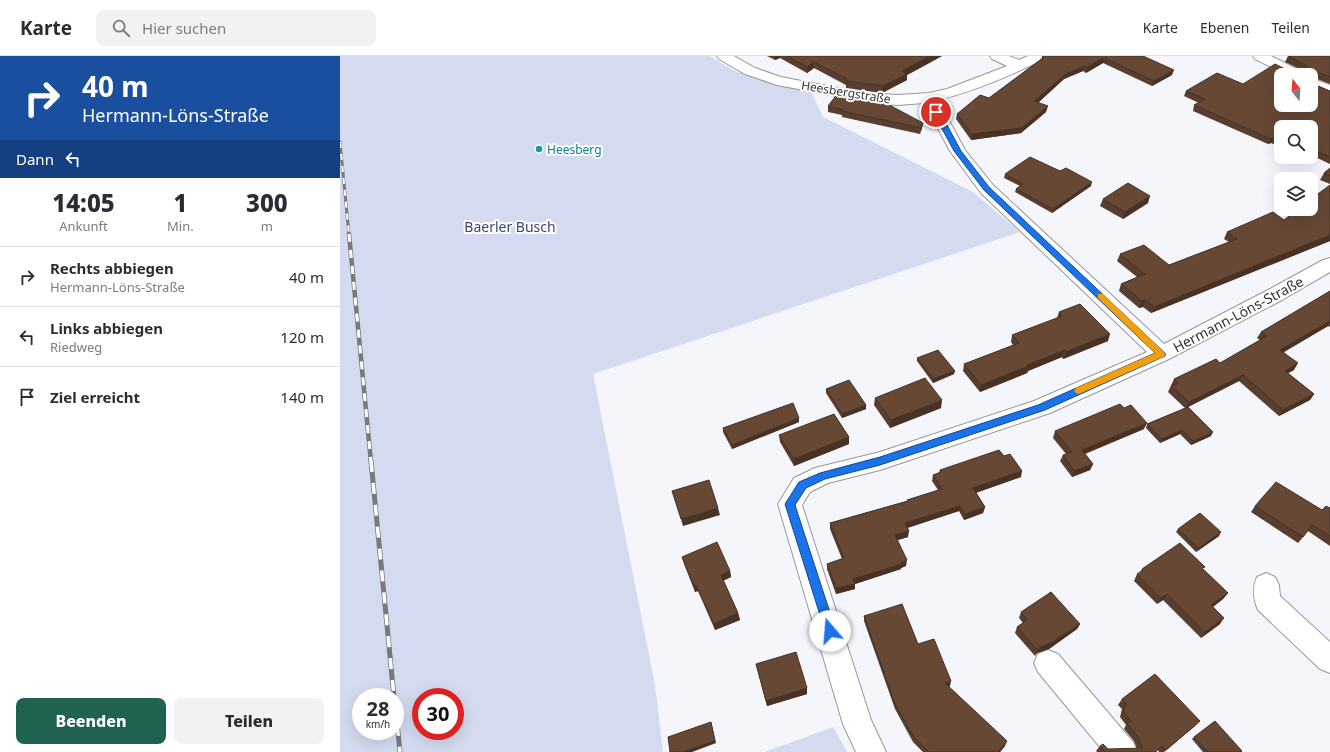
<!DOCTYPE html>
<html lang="de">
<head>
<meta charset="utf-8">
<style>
  :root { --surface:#fff; --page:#f2f2f3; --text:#2b2b33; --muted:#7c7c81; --line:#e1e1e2; --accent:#206252 }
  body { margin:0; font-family:"Noto Sans",sans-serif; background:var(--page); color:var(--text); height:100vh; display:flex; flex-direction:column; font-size:15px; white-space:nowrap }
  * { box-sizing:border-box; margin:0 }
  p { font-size:13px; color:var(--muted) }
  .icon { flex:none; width:22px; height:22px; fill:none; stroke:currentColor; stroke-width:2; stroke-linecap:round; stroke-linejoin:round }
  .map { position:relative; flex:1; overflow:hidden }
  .side { display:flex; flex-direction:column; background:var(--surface); width:340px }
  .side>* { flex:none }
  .guide { background:#1a4fa0; color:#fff; overflow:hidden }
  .needle { width:26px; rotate:343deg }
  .tools { position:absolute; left:934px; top:12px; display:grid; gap:8px }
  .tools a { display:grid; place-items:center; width:44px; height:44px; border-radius:8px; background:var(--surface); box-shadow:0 4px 16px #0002; font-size:20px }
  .speed { position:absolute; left:12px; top:632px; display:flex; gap:8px; font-size:20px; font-weight:700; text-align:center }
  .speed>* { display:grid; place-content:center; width:52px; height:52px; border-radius:50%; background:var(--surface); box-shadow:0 4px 16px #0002; line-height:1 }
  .speed small { font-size:10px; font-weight:400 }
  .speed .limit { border:6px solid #d22; background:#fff; color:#111 }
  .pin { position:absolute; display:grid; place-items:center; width:34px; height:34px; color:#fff; margin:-17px; border:2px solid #fff; border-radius:50%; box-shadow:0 1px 4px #0007 }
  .me { position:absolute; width:44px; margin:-22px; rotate:342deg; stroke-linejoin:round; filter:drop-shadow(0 0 3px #0008) }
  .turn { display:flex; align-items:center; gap:14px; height:84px; padding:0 16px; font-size:18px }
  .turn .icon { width:52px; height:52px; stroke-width:2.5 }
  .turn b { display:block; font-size:28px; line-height:34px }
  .then { display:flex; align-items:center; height:38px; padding:0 16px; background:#0003; gap:8px; font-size:15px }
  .eta { display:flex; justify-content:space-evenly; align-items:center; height:68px; text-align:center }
  .eta b { font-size:24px; font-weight:800; line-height:28px }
  .primary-button { display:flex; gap:8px; margin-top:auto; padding:8px 16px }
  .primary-button a { flex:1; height:46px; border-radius:8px; background:var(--accent); color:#fff; font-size:16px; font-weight:800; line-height:46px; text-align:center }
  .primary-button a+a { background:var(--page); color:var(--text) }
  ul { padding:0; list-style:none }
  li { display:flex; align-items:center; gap:12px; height:60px; padding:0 16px; border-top:1px solid var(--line) }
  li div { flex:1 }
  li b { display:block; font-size:15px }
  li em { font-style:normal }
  header { display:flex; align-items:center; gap:24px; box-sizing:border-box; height:56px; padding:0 20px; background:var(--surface); border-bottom:1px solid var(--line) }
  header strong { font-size:19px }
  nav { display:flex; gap:22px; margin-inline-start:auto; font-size:14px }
  .search { width:280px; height:36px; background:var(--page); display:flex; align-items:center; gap:10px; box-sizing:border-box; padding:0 14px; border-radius:8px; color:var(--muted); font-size:15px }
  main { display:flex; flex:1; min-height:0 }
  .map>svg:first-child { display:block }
  .green { fill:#d4daef; fill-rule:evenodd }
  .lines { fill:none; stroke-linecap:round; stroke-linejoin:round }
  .minor-casing { stroke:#96979d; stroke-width:2 }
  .minor { fill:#fff; fill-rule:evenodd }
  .rail-far2-casing { stroke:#78797c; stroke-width:3 }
  .rail-far1-casing { stroke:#78797c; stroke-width:4.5 }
  .rail-casing { stroke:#78797c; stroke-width:5 }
  .rail-far2 { stroke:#fff; stroke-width:2; stroke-dasharray:6; stroke-linecap:butt }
  .rail-far1 { stroke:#fff; stroke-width:3; stroke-dasharray:8; stroke-linecap:butt }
  .rail { stroke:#fff; stroke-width:3.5; stroke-dasharray:11; stroke-linecap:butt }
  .wall { fill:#583e2e }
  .shaded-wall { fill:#473225 }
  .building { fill:#664835; stroke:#473225; fill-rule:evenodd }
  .route { fill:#1a73e8; stroke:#114b97 }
  .slow { fill:#f59e0b }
  .culture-dot { fill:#0f9aa8; stroke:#fff; stroke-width:1.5 }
  .labels { text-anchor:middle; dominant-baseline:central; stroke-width:4; stroke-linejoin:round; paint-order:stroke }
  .far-street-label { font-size:12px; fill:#303133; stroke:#fff }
  .far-culture-label { font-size:12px; fill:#0d838f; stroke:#fff; text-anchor:start }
  .park-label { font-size:14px; fill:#3c4676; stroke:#fff }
  .street-label { font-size:14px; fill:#303133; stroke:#fff }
</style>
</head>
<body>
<header>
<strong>Karte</strong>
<div class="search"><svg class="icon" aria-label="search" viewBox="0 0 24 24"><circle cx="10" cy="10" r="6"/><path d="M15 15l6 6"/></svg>Hier suchen</div>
<nav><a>Karte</a><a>Ebenen</a><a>Teilen</a></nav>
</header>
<main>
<section class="side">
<div class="guide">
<div class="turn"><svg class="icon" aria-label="right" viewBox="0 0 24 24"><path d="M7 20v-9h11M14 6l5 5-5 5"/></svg><div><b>40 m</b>Hermann-Löns-Straße</div></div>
<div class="then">Dann<svg class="icon" aria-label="left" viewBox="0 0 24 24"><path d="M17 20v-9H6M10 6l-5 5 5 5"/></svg></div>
</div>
<div class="eta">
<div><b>14:05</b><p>Ankunft</p></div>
<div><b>1</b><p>Min.</p></div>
<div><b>300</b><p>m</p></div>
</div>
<ul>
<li><svg class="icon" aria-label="right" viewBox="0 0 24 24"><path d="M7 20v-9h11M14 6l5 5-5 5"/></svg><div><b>Rechts abbiegen</b><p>Hermann-Löns-Straße</p></div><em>40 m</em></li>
<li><svg class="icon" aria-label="left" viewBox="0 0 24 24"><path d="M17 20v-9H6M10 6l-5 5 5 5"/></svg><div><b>Links abbiegen</b><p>Riedweg</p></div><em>120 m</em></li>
<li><svg class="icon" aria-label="arrive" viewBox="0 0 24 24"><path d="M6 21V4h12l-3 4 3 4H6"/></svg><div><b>Ziel erreicht</b></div><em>140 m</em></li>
</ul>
<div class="primary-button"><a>Beenden</a><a>Teilen</a></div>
</section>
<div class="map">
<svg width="990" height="696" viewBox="0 0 990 696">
  <rect width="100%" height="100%" fill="#f4f6fb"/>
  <g class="green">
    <path d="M0,0H370L393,14L430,27L471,36L483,61L633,136L680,176L253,318L315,629L323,696H0ZM21,641H55V675H21ZM81,641H115V675H81Z"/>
    <polygon points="493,671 507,696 425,696"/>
  </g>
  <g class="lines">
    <g class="minor-casing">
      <g id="minor">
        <path d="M377,0H394L415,12L441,21L492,31L538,38L558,39L589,37L607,33L667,10L652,3L650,0H669L679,4L688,0H706L704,3C670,20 634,35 598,44L625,94L653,129L824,288L928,234L983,204L990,202V216L942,244L829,303L710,357L540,414L488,427L470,436L462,449L531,664L546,696H516L503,668L438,448L454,422L475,412L540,396L694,345L807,296L641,137L610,95L584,47L558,49L538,48L437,29L405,18L379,3Z"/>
        <polygon points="913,0 931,0 963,16 965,19 947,19 915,3"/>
        <polygon points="971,22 990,29 990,40 971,32"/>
        <path d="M926,517L935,521L939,529L940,540L990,586V617L980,613L918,554C913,542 912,532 917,521Z"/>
        <polygon points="708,594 718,598 793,686 798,696 764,696 698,616 694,607 698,598"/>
      </g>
    </g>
    <use href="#minor" class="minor"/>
    <g class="rail-far2-casing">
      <polyline id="rail-far2" points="0,86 9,179"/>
    </g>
    <g class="rail-far1-casing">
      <polyline id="rail-far1" points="9,178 31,406"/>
    </g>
    <g class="rail-casing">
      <g id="rail">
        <polyline points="31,405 54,641"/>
        <polyline points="55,647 60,696"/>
      </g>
    </g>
    <use href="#rail-far2" class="rail-far2"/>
    <use href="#rail-far1" class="rail-far1"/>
    <use href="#rail" class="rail"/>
  </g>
  <g class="wall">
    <polygon points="427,0 602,0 567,19 567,24 542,37 506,32 506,29 474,12 467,17 440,2 435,4"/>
    <polygon points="803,0 832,19 812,30 763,7 746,17 743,15 724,23 698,47 706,56 681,77 631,84 616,63 617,58 649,42 701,3 702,1"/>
    <polygon points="948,0 990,0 990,28 972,21 973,28 990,35 990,108 971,99 971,71 941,71 941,91 931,87 928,88 853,55 854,49 859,47 844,40 846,35 903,28 949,15 964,15 945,6"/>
    <polygon points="488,50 583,67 582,72 580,78 502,61 502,59 488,56"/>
    <polygon points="990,112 990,128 980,124 984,117"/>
    <polygon points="665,118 751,130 712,157 675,136 676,133 680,130 664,122"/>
    <polygon points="763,143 808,147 783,163 760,150"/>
    <polygon points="944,164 990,185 811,257 803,251 799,252 779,235 781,228 797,221 777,205 780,198 829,209 889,186 884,183 887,176"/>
    <polygon points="990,235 990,271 988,270 944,296 954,314 948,317 974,338 970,344 939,360 899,325 848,351 871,380 851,389 840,378 820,387 806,372 807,368 845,352 828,336 834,323 880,307 920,284 917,282 921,276"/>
    <polygon points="719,256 768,285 723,303 722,301 688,315 687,317 640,336 623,315 624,308 673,289 671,286 672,279 717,262"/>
    <polygon points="577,302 614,318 593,327 577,305"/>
    <polygon points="486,333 526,349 526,353 502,362 486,337"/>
    <polygon points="535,342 601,352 550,372 534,349"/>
    <polygon points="459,366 392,393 383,376 383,372"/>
    <polygon points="804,373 745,398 753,408 750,414 732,421 720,405 723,399 726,398 713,382 715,375"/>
    <polygon points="439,379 509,381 509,388 454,410 440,386"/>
    <polygon points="664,400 681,421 636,437 645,451 643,457 624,464 619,455 567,472 568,481 557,484 566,510 561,512 561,513 515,528 515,533 496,538 487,513 487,508 502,503 490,473 490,467 567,445 567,444 598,434 592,425 593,419 599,417 600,414"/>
    <polygon points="915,450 982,454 990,452 990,490 968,475 958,487 911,456"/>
    <polygon points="838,473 879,480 856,496 836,476"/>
    <polygon points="342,501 390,515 391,521 383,525 398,557 400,564 375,574 358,535 355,536 344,508"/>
    <polygon points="802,513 863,513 888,537 883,543 873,551 880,568 861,582 823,544 817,548 794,525 797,518 800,517"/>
    <polygon points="681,556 740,568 737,573 709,593 697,597 695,600 675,577 677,571 683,567 679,562"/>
    <polygon points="524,560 578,588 610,630 609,631 665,690 660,696 583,696 573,686 555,653 524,565"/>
    <polygon points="416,608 467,632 467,638 427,650"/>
    <polygon points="782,643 855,670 824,696 819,696 818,694 816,696 757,696 756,695 760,690 768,693 797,693 794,685 784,673 786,669 780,661 782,653 778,649"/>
    <polygon points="854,681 901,696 863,696 852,683"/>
  </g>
  <g class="shaded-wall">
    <polygon points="435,0 439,0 440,2 435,4"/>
    <polygon points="590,0 602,0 567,19 567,24 542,37 543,30 562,15"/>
    <polygon points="764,2 763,7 746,17 747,11"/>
    <polygon points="474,6 474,12 467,17 467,11"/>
    <polygon points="745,10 743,15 724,23 693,51 694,45 726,18"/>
    <polygon points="834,14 832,19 812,30 814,25"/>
    <polygon points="708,50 706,56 681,77 631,84 632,78"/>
    <polygon points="583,67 582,72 580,78 581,72"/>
    <polygon points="933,81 931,87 928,88 931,83"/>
    <polygon points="752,126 751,130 712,157 713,153"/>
    <polygon points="810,140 808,147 783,163 785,156"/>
    <polygon points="990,179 990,185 811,257 814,251"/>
    <polygon points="806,244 803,251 799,252 802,245"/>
    <polygon points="990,265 990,266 988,270 937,300 940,294"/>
    <polygon points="770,278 768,285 723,303 726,296"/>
    <polygon points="725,294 722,301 688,315 687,317 640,336 641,329 687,309"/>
    <polygon points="958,307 954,314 941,321 945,315"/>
    <polygon points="615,315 614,318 593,327 593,323"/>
    <polygon points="903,319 899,325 846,352 849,346"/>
    <polygon points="974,338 970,344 939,360 943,354"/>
    <polygon points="602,344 601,352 550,372 551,364"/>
    <polygon points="526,349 526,353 502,362 502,358"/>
    <polygon points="459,362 459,366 392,393 392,389"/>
    <polygon points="807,367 804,373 739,400 742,394"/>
    <polygon points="842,374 840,378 820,387 822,383"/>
    <polygon points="873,376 871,380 851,389 853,385"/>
    <polygon points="509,381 509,388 454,410 454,403"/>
    <polygon points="753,408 750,414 732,421 734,415"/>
    <polygon points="682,415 681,421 632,438 633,432"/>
    <polygon points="620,450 619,455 564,473 565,467"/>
    <polygon points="645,451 643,457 624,464 625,458"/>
    <polygon points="378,452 380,459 343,470 341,463"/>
    <polygon points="569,475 568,481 555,485 555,479"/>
    <polygon points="881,476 879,480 856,496 859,492"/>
    <polygon points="567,504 566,510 561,512 561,513 515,528 515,533 496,538 496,532 513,523"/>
    <polygon points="390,515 391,521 382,525 381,519"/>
    <polygon points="356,529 358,535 355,536 354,530"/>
    <polygon points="888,537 883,543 867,555 871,549"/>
    <polygon points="827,538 823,544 817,548 821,542"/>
    <polygon points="398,557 400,564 375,574 374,568"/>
    <polygon points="884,562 880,568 861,582 865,576"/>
    <polygon points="740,568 737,573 709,593 697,597 695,600 700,591"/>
    <polygon points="611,625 610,630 604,632 605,627"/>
    <polygon points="467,632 467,638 427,650 426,645"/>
    <polygon points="860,665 855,670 824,696 826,694"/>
    <polygon points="371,666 376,687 352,696 343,696"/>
    <polygon points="667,685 665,690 660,696 658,696"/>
  </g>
  <g class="building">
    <polygon points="447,0 590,0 562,15 567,18 543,30 506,25 507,23 474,6 467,11"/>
    <polygon points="703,0 803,0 834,14 814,25 764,2 747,11 745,10 726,18 694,45 708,50 682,72 632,78 617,58 640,39 649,42 703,2 702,1"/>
    <path d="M948,0H990V21L974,15L972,17L973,28L990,35V101L971,93V71H941V85L933,81L931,83L854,49L865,43L846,35L877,17L903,28L935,8L949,15H968L966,9ZM941,19H971V49H941Z"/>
    <polygon points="498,37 540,44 583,67 581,72 502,55 503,54 488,50"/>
    <polygon points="690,101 720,115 726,112 752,126 713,153 676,133 683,128 665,118"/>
    <polygon points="990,112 990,120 984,117"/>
    <polygon points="788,127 810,140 785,156 763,143"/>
    <polygon points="990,129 990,179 814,251 806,244 802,245 781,228 805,218 780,198 804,189 829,209 897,183 887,176 933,156 944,164 958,153 971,153 971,143"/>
    <polygon points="990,235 990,265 940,294 958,307 945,315 974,338 943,354 903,319 849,346 831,330 838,327 834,323 876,303 880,307 927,280 921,276"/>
    <polygon points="740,248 770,278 726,296 725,294 687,309 689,310 641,329 624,308 679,287 672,279 722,260 719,256"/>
    <polygon points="598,294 615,315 593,323 577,302"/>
    <polygon points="585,322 602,344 551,364 535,342"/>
    <polygon points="509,324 526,349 502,358 486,333"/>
    <polygon points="453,347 459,362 392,389 383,372"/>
    <polygon points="780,348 784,352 791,349 807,367 742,394 753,408 734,415 723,399 732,396 715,375"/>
    <polygon points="848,351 873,376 853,385 842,374 822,383 807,368"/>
    <polygon points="494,358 509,381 454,403 439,379"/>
    <polygon points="659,394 664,400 670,398 682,415 633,432 645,451 625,458 620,450 565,467 569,475 555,479 567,504 561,507 562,508 513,523 515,528 496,532 487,508 504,502 490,467 568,445 567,444 602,433 593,419 601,416 600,414"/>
    <polygon points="369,424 378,452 341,463 332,435"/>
    <polygon points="936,426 982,454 986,450 990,452 990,480 972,469 963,481 915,450"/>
    <polygon points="860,457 881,476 859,492 838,473"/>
    <polygon points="377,486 390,515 381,519 398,557 374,568 356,529 354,530 342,501"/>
    <polygon points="840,487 865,511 862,512 888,537 871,549 884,562 865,576 827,538 821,542 797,518 803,514 802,513"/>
    <polygon points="711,536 740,568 711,587 700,591 698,595 677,571 687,564 681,556"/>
    <polygon points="562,548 578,588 594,583 611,625 605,627 667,685 658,696 589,696 574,681 555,648 524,560"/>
    <polygon points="456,596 467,632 426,645 416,608"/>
    <polygon points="815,618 860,665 826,694 822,690 815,696 765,696 760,690 763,688 768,693 803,692 798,681 787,668 791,665 783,656 786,648 782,643"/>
    <polygon points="875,665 902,695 901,696 868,696 854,681"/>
    <polygon points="371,666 375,685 343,696 330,696 328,681"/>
  </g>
  <polygon class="route" points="594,54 599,54 621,95 649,131 826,298 825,300 705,354 540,409 485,423 466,432 455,449 496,575 494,579 490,580 486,579 485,575 445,448 459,426 480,417 540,401 698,349 815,297 644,134 614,95 593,56"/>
  <polygon class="slow" points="758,238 763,238 826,298 825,300 739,338 736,337 734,335 736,332 815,297 758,242"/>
  <circle class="culture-dot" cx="199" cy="93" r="4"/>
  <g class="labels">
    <g class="far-street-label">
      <text transform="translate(506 36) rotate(9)">Heesbergstraße</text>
    </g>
    <g class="far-culture-label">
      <text x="207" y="93">Heesberg</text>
    </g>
    <g class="park-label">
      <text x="170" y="170">Baerler Busch</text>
    </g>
    <g class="street-label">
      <text transform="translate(898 258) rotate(-28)">Hermann-Löns-Straße</text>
    </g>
  </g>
</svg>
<div class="tools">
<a><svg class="needle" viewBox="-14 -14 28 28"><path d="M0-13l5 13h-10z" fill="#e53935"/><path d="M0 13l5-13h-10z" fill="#7c7c81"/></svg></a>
<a><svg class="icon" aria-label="search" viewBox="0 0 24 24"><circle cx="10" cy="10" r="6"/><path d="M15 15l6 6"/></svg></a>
<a><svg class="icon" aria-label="layers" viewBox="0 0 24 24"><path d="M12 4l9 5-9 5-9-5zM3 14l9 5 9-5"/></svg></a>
</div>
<div class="speed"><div>28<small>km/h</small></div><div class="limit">30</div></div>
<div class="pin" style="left:596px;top:56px;background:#d93025"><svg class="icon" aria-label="arrive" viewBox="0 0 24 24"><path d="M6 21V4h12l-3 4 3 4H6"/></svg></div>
<svg class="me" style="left:490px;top:575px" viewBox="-20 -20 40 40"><circle r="19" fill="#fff"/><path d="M0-13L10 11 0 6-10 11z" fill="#1a73e8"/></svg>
</div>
</main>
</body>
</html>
